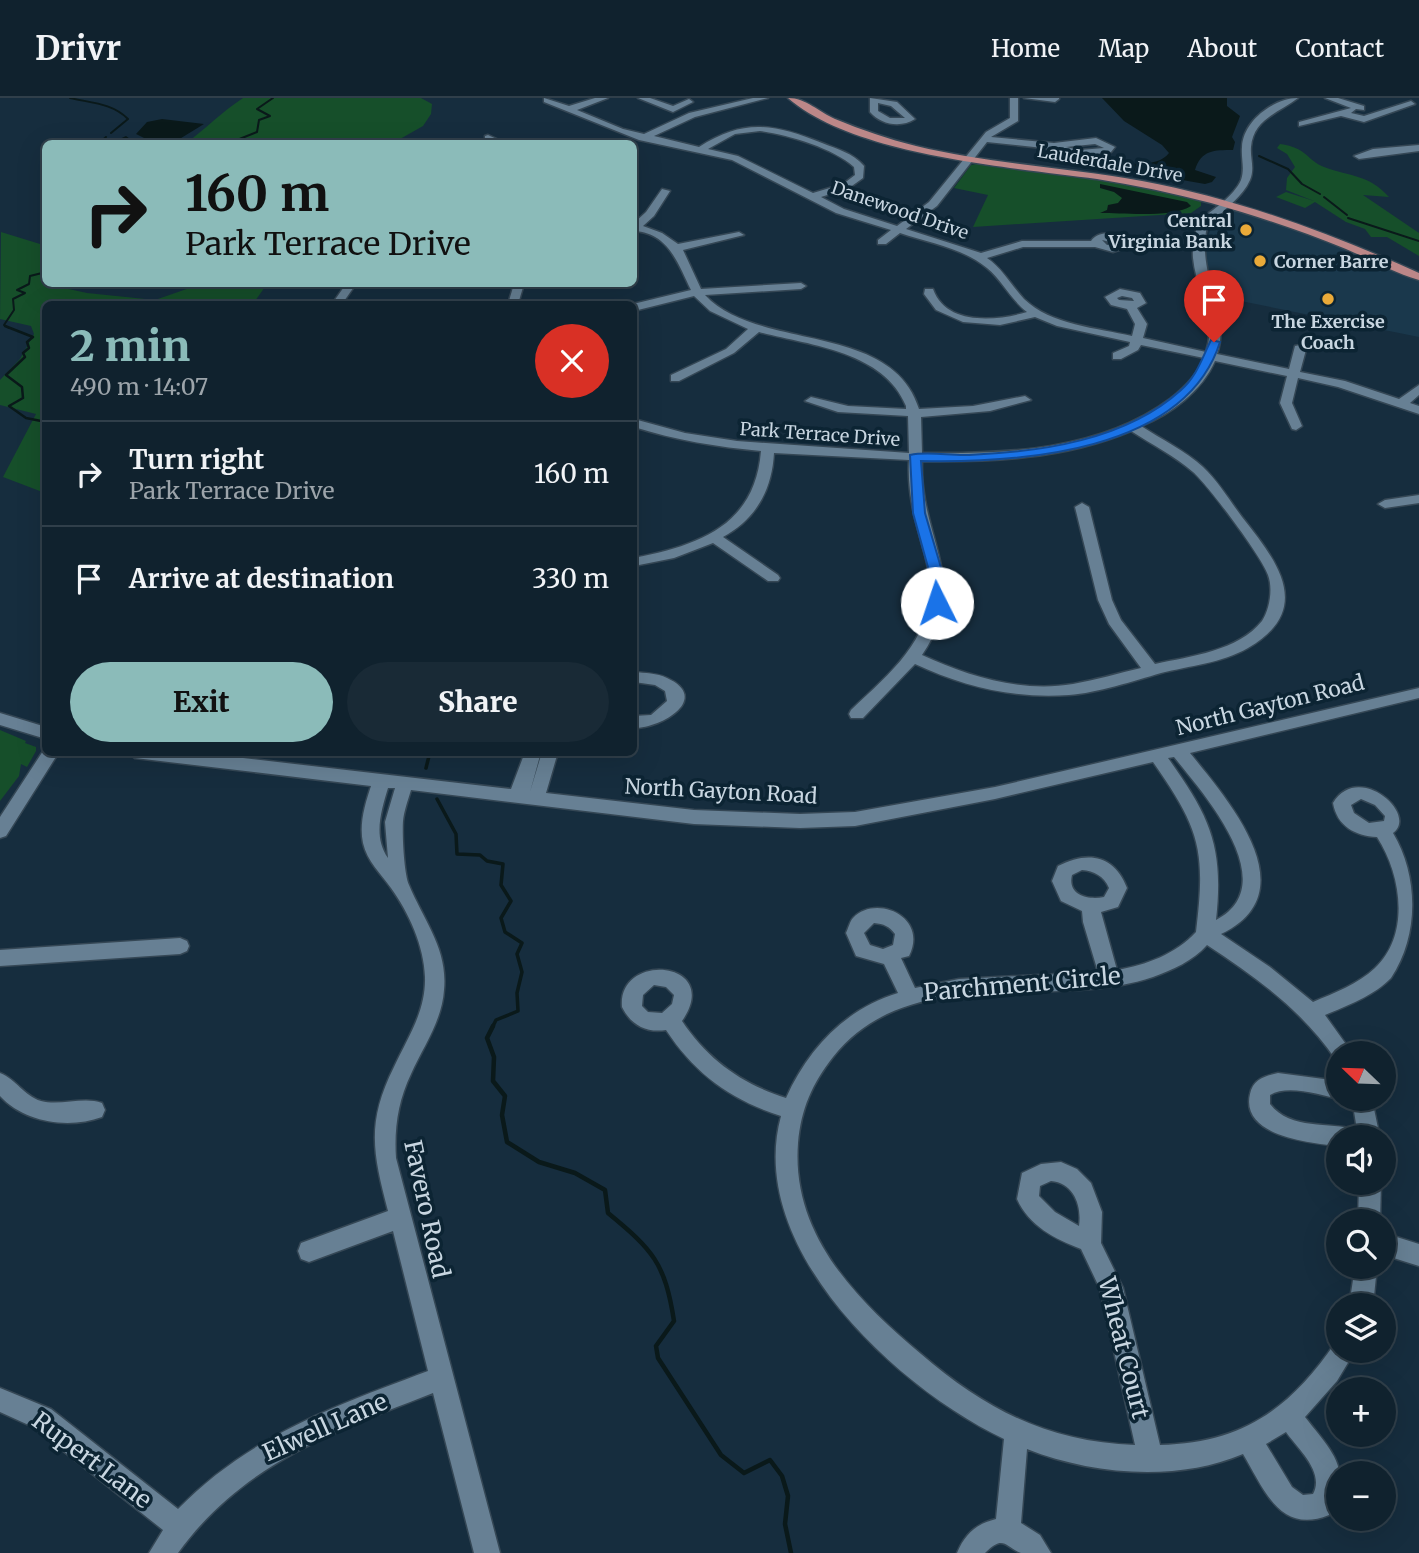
<!DOCTYPE html>
<html lang="en">
<head>
<meta charset="utf-8">
<style>
  :root { --surface:#10222e; --page:#192a36; --text:#f1f3f6; --muted:#9ca4aa; --line:#303f4a; --accent:#8bbbb9 }
  body { margin:0; font-family:Merriweather,serif; background:var(--page); color:var(--text); height:100vh; display:flex; flex-direction:column; font-size:26px; white-space:nowrap }
  * { box-sizing:border-box; margin:0 }
  p { font-size:23px; color:var(--muted) }
  .icon { flex:none; width:38px; height:38px; fill:none; stroke:currentColor; stroke-width:2; stroke-linecap:round; stroke-linejoin:round }
  .map { position:relative; flex:1; overflow:hidden }
  .side { position:absolute; left:42px; top:203px; width:595px; height:455px; display:flex; flex-direction:column; background:var(--surface); border-radius:10px; box-shadow:0 7px 28px #0002,0 0 0 2px var(--line) }
  .side>* { flex:none }
  .top-card { position:absolute; left:42px; top:42px; width:595px; height:147px; border-radius:10px; box-shadow:0 7px 28px #0002,0 0 0 2px var(--line); background:#8bbbb9; color:#111; overflow:hidden }
  .needle { width:46px; rotate:293deg }
  .tools { position:absolute; left:1326px; top:943px; display:grid; gap:14px }
  .tools a { display:grid; place-items:center; width:70px; height:70px; border-radius:50%; background:var(--surface); box-shadow:0 7px 28px #0002,0 0 0 2px var(--line); font-size:35px }
  .pin { position:absolute; display:grid; place-items:center; width:60px; height:60px; color:#fff; margin:-72px -30px; border-radius:50% 50% 50% 0; rotate:-45deg; box-shadow:0 0 7px #0007 }
  .pin .icon { rotate:45deg }
  .me { position:absolute; width:77px; margin:-38px; rotate:356deg; stroke-linejoin:round; filter:drop-shadow(0 0 5px #0008) }
  .turn { display:flex; align-items:center; gap:24px; height:147px; padding:0 28px; font-size:32px }
  .turn .icon { width:91px; height:91px; stroke-width:2.5 }
  .turn b { display:block; font-size:49px; line-height:60px }
  .round { display:grid; place-items:center; flex:none; width:74px; height:74px; border-radius:37px; background:var(--page) }
  .summary { display:flex; align-items:center; justify-content:space-between; height:119px; padding:0 28px }
  h1 { font-size:42px; font-weight:800; line-height:52px; color:var(--accent) }
  .button { display:flex; gap:14px; margin-top:auto; padding:14px 28px }
  .button a { flex:1; height:80px; border-radius:42px; background:var(--accent); color:#111; font-size:28px; font-weight:800; line-height:80px; text-align:center }
  .button a+a { background:var(--page); color:var(--text) }
  ul { padding:0; list-style:none }
  li { display:flex; align-items:center; gap:21px; height:105px; padding:0 28px; border-top:2px solid var(--line) }
  li div { flex:1 }
  li b { display:block; font-size:26px }
  li em { font-style:normal }
  header { display:flex; align-items:center; gap:42px; box-sizing:border-box; height:98px; padding:0 35px; background:var(--surface); border-bottom:2px solid var(--line) }
  header strong { font-size:33px }
  nav { display:flex; gap:38px; margin-inline-start:auto; font-size:24px }
  .map>svg:first-child { display:block }
  .built { fill:#1a384c }
  .green { fill:#164f2a }
  .water { fill:#0a191a }
  .lines { fill:none; stroke-linecap:round; stroke-linejoin:round }
  .stream-far3 { stroke:#0a191a; stroke-width:2 }
  .stream-far2 { stroke:#0a191a; stroke-width:2.5 }
  .stream-far1 { stroke:#0a191a; stroke-width:3.5 }
  .stream { stroke:#0a191a; stroke-width:4.5 }
  .minor-casing { stroke:#354755; stroke-width:3 }
  .major-casing { stroke:#354755; stroke-width:3 }
  .minor { fill:#678094; fill-rule:evenodd }
  .major { fill:#bc8788; fill-rule:evenodd }
  .route { fill:#1a73e8; stroke:#114b97; stroke-width:2 }
  .poi-dot { fill:#eaaa39; stroke:#0c2433; stroke-width:2.5 }
  .labels { text-anchor:middle; dominant-baseline:central; stroke-width:7; stroke-linejoin:round; paint-order:stroke }
  .far-street-label { font-size:18px; fill:#c8d6e1; stroke:#0c2433 }
  .far-poi-label { font-size:18px; font-weight:bold; fill:#c8d6e1; stroke:#0c2433; text-anchor:end }
  .street-label { font-size:21px; fill:#c8d6e1; stroke:#0c2433 }
  .near-street-label { font-size:24px; fill:#c8d6e1; stroke:#0c2433 }
</style>
</head>
<body>
<header>
<strong>Drivr</strong>
<nav><a>Home</a><a>Map</a><a>About</a><a>Contact</a></nav>
</header>
<div class="map">
<svg width="1419" height="1455" viewBox="0 0 1419 1455">
  <rect width="100%" height="100%" fill="#162d3e"/>
  <polygon class="built" points="1227,110 1277,124 1369,159 1419,183 1419,239 1211,197 1205,167 1205,146 1213,125 1222,112"/>
  <g class="green">
    <path d="M243,0H421L432,6L431,16L423,28L393,45H186C207,30 220,15 243,0Z"/>
    <path d="M1280,46C1308,50 1305,61 1324,69C1351,79 1368,76 1389,99L1363,97L1419,135V158L1387,139H1371L1365,131L1346,124L1315,104L1305,110L1276,99L1286,94L1314,103L1286,92L1287,80L1295,69L1287,56L1277,50Z"/>
    <polygon points="981,65 1119,84 1195,101 1201,104 1201,108 1191,115 973,129 988,97 954,90 971,67"/>
    <polygon points="1,134 40,146 45,142 46,186 65,186 64,190 87,195 155,202 201,186 267,186 253,206 46,206 45,395 3,379 36,316 0,307 0,282 20,261 34,236 31,228 0,221"/>
    <polygon points="0,632 26,643 25,645 36,649 36,653 27,669 21,666 19,678 0,703"/>
  </g>
  <g class="water">
    <path d="M1102,0H1227V8L1240,18L1232,39L1235,44L1233,52C1214,52 1201,52 1195,72L1216,79L1212,84L1205,86L1096,67L1094,65L1099,63C1119,63 1155,73 1169,55L1162,47L1124,23Z"/>
    <polygon points="162,21 204,26 173,45 111,45 126,38 133,43 143,43 144,40 136,36 147,24"/>
    <path d="M1100,86L1187,104L1191,108C1173,120 1123,115 1100,115L1107,112L1108,107L1118,105L1122,100L1114,94L1100,90Z"/>
  </g>
  <g class="lines">
    <g class="stream-far3">
      <path d="M70,0C91,5 112,5 128,21L111,35"/>
      <polyline points="98,46 106,39"/>
      <polyline points="238,46 237,42 257,34 259,22 270,18 257,11 273,0"/>
      <polyline points="1259,58 1288,71 1302,86 1320,96"/>
      <polyline points="1324,99 1347,117"/>
      <polyline points="1348,120 1419,143"/>
      <polyline points="9,230 4,227 14,212 13,201 25,195 17,192 29,186 30,178 46,174"/>
    </g>
    <polyline class="stream-far2" points="5,228 33,239 27,244 29,250 23,255 25,259 6,277 22,289 23,300 9,308 26,320 46,324"/>
    <g class="stream-far1">
      <polyline points="426,670 430,654"/>
      <polyline points="437,701 456,736 457,756 480,757 487,763 503,766 501,787 511,803 501,820 505,834 522,845 517,856 522,874 517,895 518,913 496,922 492,930"/>
    </g>
    <path class="stream" d="M493,928L487,940L494,959L493,983L505,998L502,1017L507,1044L539,1064L575,1075L605,1092L608,1115C653,1152 665,1165 674,1223L656,1248L658,1260L721,1357L744,1375L770,1362L782,1378L788,1398L785,1426L791,1455"/>
    <g class="minor-casing">
      <g id="minor">
        <path d="M544,0L569,8L595,0H608L577,12L623,31L644,36L689,15L753,0H768L695,19L654,38L699,49C744,20 774,26 822,45C837,51 853,55 864,68L863,80L849,90L821,99L844,111L897,128L929,104L986,34L1010,20V0H1018V23L991,39L1054,45L1096,40L1115,49L1111,54L1080,58L1052,51L987,44L937,108L906,131L981,155L1022,143H1091C1100,131 1114,136 1127,141L1128,149L1113,154L1095,149H1023L987,160C1003,171 1011,187 1024,201C1051,227 1097,230 1132,238L1135,226L1127,211L1111,207L1105,199L1120,191L1140,195L1146,205L1137,210L1147,226L1143,240L1206,254C1217,222 1196,192 1193,160C1192,147 1195,135 1199,122C1212,113 1234,98 1241,82C1245,70 1241,61 1242,49C1243,23 1274,0 1298,0C1280,14 1253,21 1251,49C1250,60 1255,70 1250,82C1243,99 1225,109 1215,123L1208,124C1194,177 1232,212 1217,256L1289,271L1295,248L1305,246L1307,248L1300,274L1345,283L1399,301L1419,287V297L1410,305L1419,308V316L1338,289L1298,280L1292,305L1302,328L1296,332L1292,331L1280,305L1287,278L1215,263C1202,293 1171,316 1141,328C1161,341 1186,353 1203,369C1218,383 1230,403 1242,419C1277,463 1315,511 1248,550C1222,565 1189,568 1161,575C1134,583 1097,595 1069,597C1015,601 964,589 915,566L863,620H851L849,616L851,612C900,566 944,531 925,457C916,425 907,397 909,362L774,355C772,392 756,421 723,439L778,477L780,480L778,483H768L713,445L674,460L634,468V460C699,447 755,428 761,353C718,349 675,342 634,329V321L685,335L737,343L909,355L908,318L838,314L805,303L811,299L848,308L906,311V308C884,253 808,247 759,234L734,255L679,283H671V277L726,251L748,231L710,213L694,198L634,213L633,206L691,192C678,166 669,135 634,133V125L646,114L662,91L670,93L654,118L643,128L662,135L678,146L739,134L744,137L683,152L701,191L801,185L806,188L801,191L705,197C758,254 892,223 919,311L973,308L1025,298L1031,302L990,313L921,319L922,355C1006,356 1100,353 1170,301C1184,290 1198,277 1204,260L1141,247L1138,252L1121,261H1113V255L1129,248L1130,244L1057,228L1035,219L1000,227L963,224L936,212L924,196L925,191H933C946,228 997,223 1027,214C1011,202 1002,182 987,170C963,150 929,145 900,135L886,146H878V142L891,132L836,115L732,62L639,42L544,4ZM760,33C788,37 833,50 854,69L855,77L843,86L813,95L738,58L708,51L735,36ZM1095,46L1104,50L1080,52L1066,49ZM1102,142L1118,146L1107,147ZM1122,198L1132,200L1134,203L1119,202L1117,200ZM1131,333C1151,346 1175,358 1193,374C1208,387 1262,459 1268,477C1273,490 1270,511 1262,523C1238,553 1191,558 1155,566L1121,522L1112,502L1089,409L1082,405L1075,409L1098,502L1109,526L1141,570C1119,575 1096,582 1073,586C1021,595 968,578 922,557C972,484 919,439 922,363C993,364 1064,361 1131,333Z"/>
        <polygon points="638,0 650,0 673,8 689,1 693,4 673,14"/>
        <path d="M870,0L897,4L915,21C901,30 881,27 870,14ZM878,5L891,8L905,20H890L878,13Z"/>
        <polygon points="1024,0 1059,0 1059,1 1055,4"/>
        <polygon points="1325,0 1338,0 1364,8 1364,12 1356,11 1351,15 1364,18 1411,3 1415,6 1364,24 1341,18 1299,28 1299,24 1351,10"/>
        <polygon points="488,37 503,44 504,46 492,46 485,42 485,38"/>
        <polygon points="1419,47 1419,53 1359,61 1354,58 1373,51"/>
        <polygon points="346,186 356,186 342,206 332,206"/>
        <polygon points="514,186 524,186 518,206 508,206"/>
        <polygon points="1419,397 1419,405 1385,410 1378,406 1385,402"/>
        <path d="M634,574C645,575 657,575 667,580C711,600 663,630 634,630V618L651,617L667,603L665,593L655,587L634,584Z"/>
        <path d="M1419,590V600L1190,655C1228,702 1309,794 1221,836L1270,869L1313,904C1334,895 1358,886 1375,870C1411,836 1401,776 1377,739C1355,738 1337,728 1333,705C1358,663 1419,716 1393,735C1419,779 1419,838 1391,880C1375,897 1347,908 1325,917L1353,956H1339V963L1336,962C1302,912 1257,880 1207,847C1193,863 1172,872 1153,879C1050,914 911,861 833,959C812,986 801,1011 798,1045C791,1137 857,1202 921,1256C986,1312 1049,1344 1135,1347L1100,1191L1081,1151C1055,1141 1029,1128 1017,1101L1022,1075L1041,1066L1061,1064L1077,1071L1091,1085L1102,1114L1101,1145L1123,1190L1160,1347C1242,1345 1290,1311 1335,1245L1339,1243V1253H1355L1337,1283L1305,1319C1333,1355 1354,1372 1329,1417C1280,1437 1264,1391 1243,1356C1177,1384 1093,1377 1027,1351L1021,1425L1040,1437L1051,1455C1043,1455 1029,1455 1021,1455C1005,1449 1004,1436 985,1455H957C965,1436 976,1426 996,1421L1004,1341C897,1290 745,1150 781,1018C731,1002 695,976 666,932C646,935 631,927 622,909C617,853 724,862 682,923C708,962 742,986 786,1000C808,951 845,911 898,895L884,866L856,858L846,835C848,831 850,823 853,820C875,796 929,818 909,858L901,860L915,890L959,881L1098,874L1083,824L1082,813L1061,803L1052,783L1058,768C1087,753 1114,756 1127,790L1118,809L1101,814L1117,872C1146,867 1176,856 1196,834C1206,752 1200,731 1153,664L995,701L855,728L800,730L694,726L411,692C408,702 404,713 403,723C402,736 404,776 409,787C424,823 448,851 444,892C442,923 423,949 411,976C398,1003 394,1031 396,1060L500,1455H474L433,1295C334,1334 243,1365 178,1455H149L163,1432L33,1329L0,1314V1290L51,1311L178,1411C249,1338 335,1308 428,1273L393,1133L309,1164L301,1161L298,1153L301,1145L388,1113C373,1055 366,1025 394,969C408,939 426,913 425,879C424,848 409,815 391,790C381,776 367,763 363,745C359,726 365,706 371,688L135,660L127,654H191L511,691L525,654H541L530,694L542,654H558L546,695L694,712L800,716L855,714L995,689ZM1174,659C1202,694 1285,786 1216,822C1224,748 1210,719 1168,660ZM388,690H395L385,724L388,760C373,739 381,713 388,690ZM1361,701L1375,707L1385,718L1384,723L1369,725L1354,715L1351,707ZM1082,772C1094,773 1104,778 1109,790L1104,799C1089,802 1067,798 1072,777ZM874,825C884,826 889,828 895,836L893,847L883,851L870,847L864,835ZM654,887L666,889L674,897L672,906L662,915L648,914L642,908L643,897ZM1051,1083C1074,1085 1082,1108 1079,1128L1055,1114L1039,1098L1040,1088ZM1286,1334C1298,1351 1325,1374 1313,1396L1303,1397L1292,1389L1266,1346Z"/>
        <polygon points="0,615 46,629 46,641 0,627"/>
        <polygon points="45,650 46,654 59,654 6,738 0,740 0,719"/>
        <polygon points="180,840 187,843 189,848 187,853 180,856 0,868 0,852"/>
        <path d="M0,975C16,981 24,998 41,1003C61,1008 84,998 102,1005L105,1012L102,1019C69,1031 25,1025 0,998Z"/>
        <path d="M1278,975L1339,983V1001C1320,997 1288,986 1270,997V1006C1291,1033 1329,1023 1357,1032L1352,1001H1372L1380,1040H1339V1048C1312,1045 1240,1039 1250,996C1253,981 1265,978 1278,975Z"/>
        <polygon points="1359,1085 1381,1085 1380,1124 1358,1124"/>
        <polygon points="1384,1135 1419,1146 1419,1168 1384,1157"/>
        <polygon points="1355,1169 1377,1169 1373,1208 1349,1208"/>
      </g>
    </g>
    <g class="major-casing">
      <path id="major" d="M788,0C806,0 819,14 835,21C862,32 888,41 916,48C990,66 1067,69 1142,83C1238,101 1330,135 1419,175V182C1394,175 1370,161 1346,151C1302,133 1257,118 1211,105C1173,95 1135,87 1097,81C1010,69 855,58 788,0Z"/>
    </g>
    <use href="#minor" class="minor"/>
    <use href="#major" class="major"/>
  </g>
  <path class="route" d="M1211,242L1220,244C1185,355 1018,365 921,363L925,415L942,473L944,505L937,510L932,508L929,473L913,415L910,357C929,353 950,358 969,357C1041,354 1126,342 1181,292C1197,278 1202,260 1211,242Z"/>
  <g class="poi-dot">
    <circle cx="1246" cy="132" r="7"/>
    <circle cx="1260" cy="163" r="7"/>
    <circle cx="1328" cy="201" r="7"/>
  </g>
  <g class="labels">
    <g class="far-street-label">
      <text transform="translate(1110 65) rotate(10)">Lauderdale Drive</text>
      <text transform="translate(900 112) rotate(19)">Danewood Drive</text>
      <text transform="translate(820 336) rotate(4)">Park Terrace Drive</text>
    </g>
    <g class="far-poi-label">
      <text x="1232" y="122">Central<tspan x="1232" dy="21">Virginia Bank</tspan></text>
      <text x="1274" y="163" text-anchor="start">Corner Barre</text>
      <text x="1328" y="223" text-anchor="middle">The Exercise<tspan x="1328" dy="21">Coach</tspan></text>
    </g>
    <g class="street-label">
      <text transform="translate(1270 607) rotate(-14)">North Gayton Road</text>
      <text transform="translate(721 693) rotate(3)">North Gayton Road</text>
    </g>
    <g class="near-street-label">
      <text transform="translate(1022 886) rotate(-5)">Parchment Circle</text>
      <text transform="translate(427 1111) rotate(78)">Favero Road</text>
      <text transform="translate(1124 1250) rotate(76)">Wheat Court</text>
      <text transform="translate(325 1329) rotate(-24)">Elwell Lane</text>
      <text transform="translate(92 1362) rotate(37)">Rupert Lane</text>
    </g>
  </g>
</svg>
<div class="tools">
<a><svg class="needle" viewBox="-14 -14 28 28"><path d="M0-13l5 13h-10z" fill="#e53935"/><path d="M0 13l5-13h-10z" fill="#9ca4aa"/></svg></a>
<a><svg class="icon" aria-label="sound" viewBox="0 0 24 24"><path d="M4 9h4l5-4v14l-5-4H4zM17 9q2 3 0 6"/></svg></a>
<a><svg class="icon" aria-label="search" viewBox="0 0 24 24"><circle cx="10" cy="10" r="6"/><path d="M15 15l6 6"/></svg></a>
<a><svg class="icon" aria-label="layers" viewBox="0 0 24 24"><path d="M12 4l9 5-9 5-9-5zM3 14l9 5 9-5"/></svg></a>
<a>+</a>
<a>−</a>
</div>
<div class="pin" style="left:1214px;top:244px;background:#d93025"><svg class="icon" aria-label="arrive" viewBox="0 0 24 24"><path d="M6 21V4h12l-3 4 3 4H6"/></svg></div>
<svg class="me" style="left:937px;top:505px" viewBox="-20 -20 40 40"><circle r="19" fill="#fff"/><path d="M0-13L10 11 0 6-10 11z" fill="#1a73e8"/></svg>
<div class="top-card">
<div class="turn"><svg class="icon" aria-label="right" viewBox="0 0 24 24"><path d="M7 20v-9h11M14 6l5 5-5 5"/></svg><div><b>160 m</b>Park Terrace Drive</div></div>
</div>
<section class="side">
<div class="summary"><div><h1>2 min</h1><p>490 m · 14:07</p></div><a class="round" style="background:#d93025;color:#fff"><svg class="icon" aria-label="close" viewBox="0 0 24 24"><path d="M6 6l12 12M18 6L6 18"/></svg></a></div>
<ul>
<li><svg class="icon" aria-label="right" viewBox="0 0 24 24"><path d="M7 20v-9h11M14 6l5 5-5 5"/></svg><div><b>Turn right</b><p>Park Terrace Drive</p></div><em>160 m</em></li>
<li><svg class="icon" aria-label="arrive" viewBox="0 0 24 24"><path d="M6 21V4h12l-3 4 3 4H6"/></svg><div><b>Arrive at destination</b></div><em>330 m</em></li>
</ul>
<div class="button"><a>Exit</a><a>Share</a></div>
</section>
</div>
</body>
</html>
